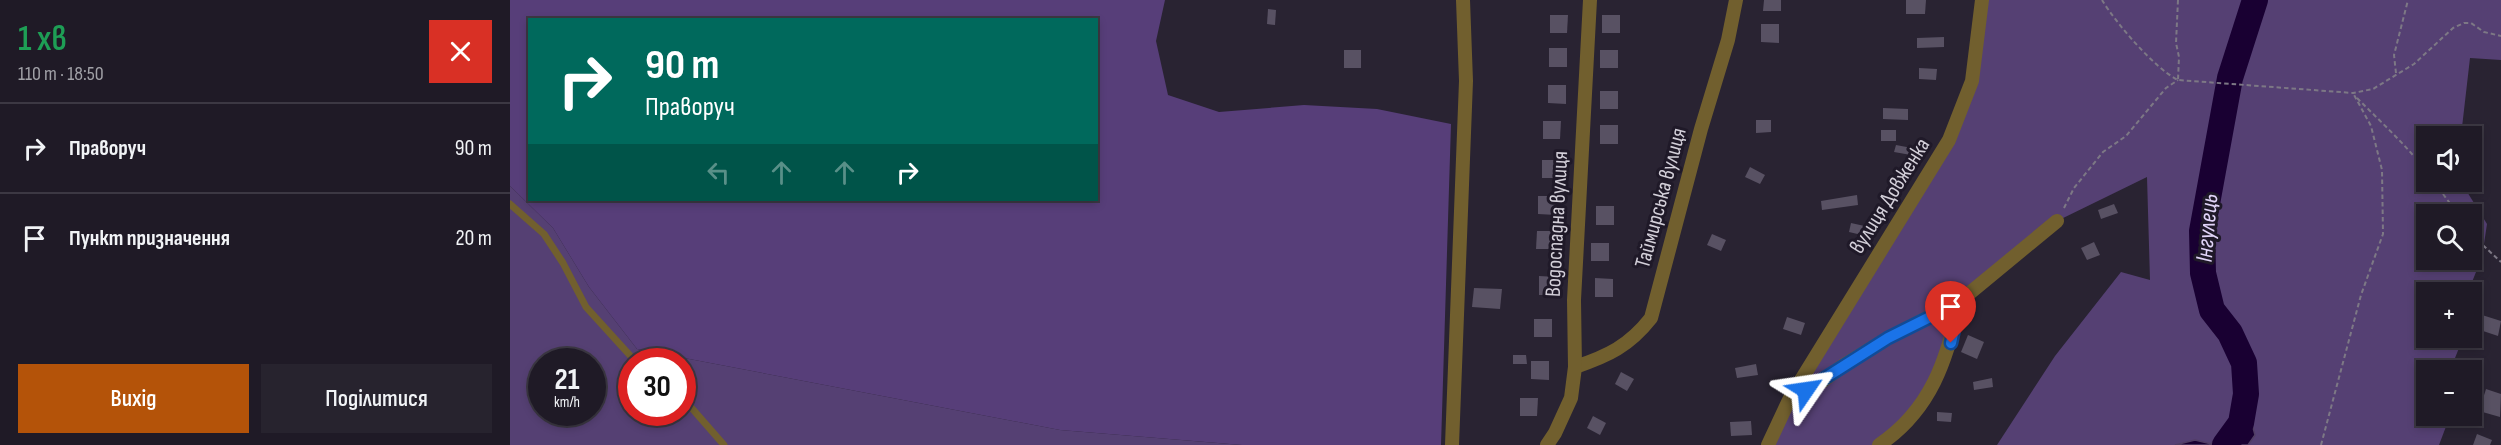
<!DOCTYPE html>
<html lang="uk">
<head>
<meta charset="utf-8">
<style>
  :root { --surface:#1f1a26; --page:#27232e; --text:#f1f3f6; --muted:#a1a1a7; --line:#3c3843; --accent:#b45309 }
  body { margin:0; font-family:"Sofia Sans Condensed",sans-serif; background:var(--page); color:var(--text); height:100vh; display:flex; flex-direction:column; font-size:22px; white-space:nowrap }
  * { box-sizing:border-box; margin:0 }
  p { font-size:20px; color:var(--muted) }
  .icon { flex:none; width:33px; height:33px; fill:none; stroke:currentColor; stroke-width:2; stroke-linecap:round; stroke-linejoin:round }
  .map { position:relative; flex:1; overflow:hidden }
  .panel { display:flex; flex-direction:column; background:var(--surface); width:510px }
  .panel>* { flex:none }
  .hud { position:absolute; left:18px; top:18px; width:570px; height:183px; border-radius:0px; box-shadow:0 3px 9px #0003,0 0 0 2px var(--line); background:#00695c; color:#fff; overflow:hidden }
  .controls { position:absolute; left:1906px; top:126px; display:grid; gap:12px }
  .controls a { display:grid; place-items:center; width:66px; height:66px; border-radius:0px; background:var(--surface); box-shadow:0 3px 9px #0003,0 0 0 2px var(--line); font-size:30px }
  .speed { position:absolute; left:18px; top:348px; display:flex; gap:12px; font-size:30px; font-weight:700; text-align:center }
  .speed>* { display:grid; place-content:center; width:78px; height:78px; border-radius:50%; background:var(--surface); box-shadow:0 3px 9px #0003,0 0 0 2px var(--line); line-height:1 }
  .speed small { font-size:15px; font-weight:400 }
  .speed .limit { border:9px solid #d22; background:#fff; color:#111 }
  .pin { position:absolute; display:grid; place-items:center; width:51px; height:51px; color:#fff; margin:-62px -26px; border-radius:50% 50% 50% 0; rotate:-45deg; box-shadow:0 0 6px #0007 }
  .pin .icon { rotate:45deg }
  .me { position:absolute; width:66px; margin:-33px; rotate:58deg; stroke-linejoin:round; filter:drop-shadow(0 0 4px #0008) }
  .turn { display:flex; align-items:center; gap:21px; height:126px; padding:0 18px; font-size:27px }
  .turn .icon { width:78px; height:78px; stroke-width:2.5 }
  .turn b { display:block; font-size:42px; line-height:51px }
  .lanes { display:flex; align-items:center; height:57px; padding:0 18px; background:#0003; justify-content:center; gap:30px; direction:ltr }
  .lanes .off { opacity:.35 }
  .round { display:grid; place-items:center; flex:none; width:63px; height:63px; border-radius:0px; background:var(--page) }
  .summary { display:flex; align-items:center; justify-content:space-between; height:102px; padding:0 18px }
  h1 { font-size:36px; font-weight:600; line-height:45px; color:#1e9e55 }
  .action { display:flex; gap:12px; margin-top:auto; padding:12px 18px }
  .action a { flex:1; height:69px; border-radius:0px; background:var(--accent); color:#fff; font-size:24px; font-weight:600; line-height:69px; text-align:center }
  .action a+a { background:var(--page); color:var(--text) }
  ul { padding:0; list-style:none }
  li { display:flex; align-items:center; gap:18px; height:90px; padding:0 18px; border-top:2px solid var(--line) }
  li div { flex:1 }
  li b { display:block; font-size:22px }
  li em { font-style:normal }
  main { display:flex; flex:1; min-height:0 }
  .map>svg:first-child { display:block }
  .green { fill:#554073; fill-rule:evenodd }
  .forest { fill:#573e79; fill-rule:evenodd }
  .water { fill:#190032; stroke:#513e64; stroke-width:1.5 }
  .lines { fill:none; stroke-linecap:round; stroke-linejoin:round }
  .river { stroke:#190032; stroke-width:26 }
  .building { fill:#585163 }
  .path { stroke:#7d7885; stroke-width:2; stroke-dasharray:4.5 3; stroke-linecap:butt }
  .lane { stroke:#715f2e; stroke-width:7 }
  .street { stroke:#715f2e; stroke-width:14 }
  .route-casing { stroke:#114b97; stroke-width:15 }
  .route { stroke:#1a73e8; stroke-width:10 }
  .labels { text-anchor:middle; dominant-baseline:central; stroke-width:6; stroke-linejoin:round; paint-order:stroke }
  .street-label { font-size:22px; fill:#d3cfd9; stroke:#1f1928 }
  .water-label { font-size:24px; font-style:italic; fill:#e1d4f8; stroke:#1f1928 }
</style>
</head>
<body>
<main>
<section class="panel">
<div class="summary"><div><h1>1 хв</h1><p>110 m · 18:50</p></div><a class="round" style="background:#d93025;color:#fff"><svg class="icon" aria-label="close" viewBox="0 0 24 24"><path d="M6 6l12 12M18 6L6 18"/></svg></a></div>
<ul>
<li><svg class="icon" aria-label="right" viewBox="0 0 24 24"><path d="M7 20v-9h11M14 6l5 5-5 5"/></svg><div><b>Праворуч</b></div><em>90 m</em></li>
<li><svg class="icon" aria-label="arrive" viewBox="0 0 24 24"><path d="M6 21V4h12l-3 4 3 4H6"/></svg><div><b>Пункт призначення</b></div><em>20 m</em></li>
</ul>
<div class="action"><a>Вихід</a><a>Поділитися</a></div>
</section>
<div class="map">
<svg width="1991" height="445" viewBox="0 0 1991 445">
  <rect width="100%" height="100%" fill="#292332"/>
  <g class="green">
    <path d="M1472,0H1991V60L1960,58L1951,136H1917V182H1951L1977,224L1972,257L1958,292H1917V338H1953L1941,368L1945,370H1917V416H1940L1929,445H1738L1745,435L1715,427L1701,445L1685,440L1665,445H1487L1545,356L1611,272L1640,280L1637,177L1547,221L1451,301L1416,401L1369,445H1258L1439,140L1462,81ZM1917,214H1962V260H1917Z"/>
    <path d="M0,186L43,228L79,287L127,349L550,430L732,445H0ZM32,362H82V412H32ZM122,362H172V412H122Z"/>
  </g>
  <path class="forest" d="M0,0H655L646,41L658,95L709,112L794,105L867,109L941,124L931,445H732L550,430L127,349L79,287L43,228L0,186ZM20,20H586V200H20Z"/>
  <polygon class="water" points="1724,413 1741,420 1745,435 1738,445 1665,445 1685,440 1701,444"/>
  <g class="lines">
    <polyline class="river" points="1715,445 1731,423 1736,394 1734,363 1720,333 1702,310 1693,273 1692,231 1720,78 1745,0"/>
  </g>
  <g class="building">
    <polygon points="1254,0 1271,0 1271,11 1253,11"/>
    <polygon points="1396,0 1416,0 1415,14 1396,14"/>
    <polygon points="758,9 766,10 765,25 757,24"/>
    <polygon points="1040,15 1058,15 1057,33 1040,33"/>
    <rect x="1092" y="15" width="18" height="18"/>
    <polygon points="1251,24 1269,24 1269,43 1251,42"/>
    <polygon points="1434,37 1434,47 1407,48 1407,38"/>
    <rect x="1039" y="48" width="18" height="19"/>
    <rect x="834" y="50" width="17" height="18"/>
    <rect x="1090" y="50" width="18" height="18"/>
    <polygon points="1409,68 1427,69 1426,80 1409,79"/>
    <polygon points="1038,85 1056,85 1056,104 1038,103"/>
    <rect x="1090" y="91" width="18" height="18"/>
    <polygon points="1373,108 1398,109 1398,120 1373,119"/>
    <polygon points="1246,120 1261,120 1261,132 1246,133"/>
    <polygon points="1033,121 1051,121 1050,139 1033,139"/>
    <rect x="1090" y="125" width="18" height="19"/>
    <rect x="1371" y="130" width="15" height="11"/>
    <polygon points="1386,145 1402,148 1401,155 1384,152"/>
    <rect x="1032" y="160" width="18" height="18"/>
    <polygon points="1240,167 1255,175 1250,184 1235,177"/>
    <polygon points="1347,195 1348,205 1312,210 1311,201"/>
    <polygon points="1028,196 1046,196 1046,215 1028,214"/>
    <polygon points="1604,204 1608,213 1591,219 1588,210"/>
    <rect x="1086" y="206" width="18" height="19"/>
    <polygon points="1341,223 1359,227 1356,236 1339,232"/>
    <polygon points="1027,231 1045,231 1044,249 1026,249"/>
    <polygon points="1202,234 1216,240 1211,251 1197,245"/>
    <polygon points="1584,242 1590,255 1577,260 1571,248"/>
    <rect x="1081" y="243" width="18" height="18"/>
    <polygon points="1029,276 1047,277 1047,295 1029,295"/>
    <polygon points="1085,278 1103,279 1103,297 1085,297"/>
    <polygon points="964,288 992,289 990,309 962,307"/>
    <polygon points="1972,315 1991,321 1988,336 1967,329"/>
    <polygon points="1277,317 1295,323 1291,335 1273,329"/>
    <rect x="1024" y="319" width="18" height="18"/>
    <polygon points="1458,335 1474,342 1467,359 1451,352"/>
    <polygon points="1003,355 1016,355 1017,364 1003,364"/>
    <polygon points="1021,361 1039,361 1039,380 1021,379"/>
    <polygon points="1246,364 1248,375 1227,378 1225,368"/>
    <polygon points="1111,372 1124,379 1117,391 1105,384"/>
    <polygon points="1482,378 1483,387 1464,390 1463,382"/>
    <polygon points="1976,389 1991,394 1990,417 1969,411"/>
    <polygon points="1010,398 1028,398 1027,416 1010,416"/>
    <polygon points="1427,412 1442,413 1441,422 1427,421"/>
    <polygon points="1083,416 1096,423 1090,435 1077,428"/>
    <polygon points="1241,421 1242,435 1221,436 1220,422"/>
    <polygon points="1967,434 1982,440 1980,445 1963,445"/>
  </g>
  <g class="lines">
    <g class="path">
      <path d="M1592,0C1606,23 1644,68 1668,80L1843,93L1863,89L1904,64L1943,28L1954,23H1961L1974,32L1991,36"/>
      <polyline points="1668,0 1666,43 1669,57 1668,80"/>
      <polyline points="1886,73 1884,55 1898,0"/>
      <path d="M1847,98C1871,122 1896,145 1917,172"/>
      <polyline points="1924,182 1948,214"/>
      <polyline points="1554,208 1564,188 1593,152 1616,136 1656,88 1668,80"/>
      <polyline points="1962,235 1991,262"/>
      <polyline points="1811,445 1851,295 1873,234 1872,170 1861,126 1843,93"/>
    </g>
    <g class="lane">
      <polyline points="0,204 34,234 53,263 76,307 126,362"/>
      <polyline points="172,397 214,445"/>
    </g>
    <g class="street">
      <path d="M1065,367C1098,356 1119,346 1141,318L1191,129L1218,40L1226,0"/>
      <polyline points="1282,397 1311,382 1334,365 1378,338 1450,301 1547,221"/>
      <polyline points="942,445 956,81 953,0"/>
      <polyline points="1037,445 1045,433 1061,398 1065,367 1064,300 1080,0"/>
      <polyline points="1258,445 1280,398 1439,140 1462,81 1472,0"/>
      <path d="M1369,445C1421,410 1437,360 1450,301"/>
    </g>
  </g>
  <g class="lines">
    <g class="route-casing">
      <polyline id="route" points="1296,390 1378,338 1450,302 1441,343"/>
    </g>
    <use href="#route" class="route"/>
  </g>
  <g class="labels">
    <g class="street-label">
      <text transform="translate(1380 196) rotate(-58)">вулиця Довженка</text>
      <text transform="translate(1151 198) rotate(-75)">Таймирська вулиця</text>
      <text transform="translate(1047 224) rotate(-87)">Водоспадна вулиця</text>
    </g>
    <g class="water-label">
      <text transform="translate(1697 228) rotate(-85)">Інгулець</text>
    </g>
  </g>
</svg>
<div class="controls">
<a><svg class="icon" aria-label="sound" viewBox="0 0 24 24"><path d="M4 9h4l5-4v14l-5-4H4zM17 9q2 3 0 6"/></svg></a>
<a><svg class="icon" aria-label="search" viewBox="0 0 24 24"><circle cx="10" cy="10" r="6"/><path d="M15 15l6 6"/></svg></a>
<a>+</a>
<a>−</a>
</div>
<div class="speed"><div>21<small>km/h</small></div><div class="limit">30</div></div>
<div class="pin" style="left:1441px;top:343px;background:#d93025"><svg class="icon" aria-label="arrive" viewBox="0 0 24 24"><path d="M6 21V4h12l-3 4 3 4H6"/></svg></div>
<svg class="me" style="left:1296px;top:390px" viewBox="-20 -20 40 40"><path d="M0-17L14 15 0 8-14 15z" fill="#1a73e8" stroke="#fff" stroke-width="4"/></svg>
<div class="hud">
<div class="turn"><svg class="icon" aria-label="right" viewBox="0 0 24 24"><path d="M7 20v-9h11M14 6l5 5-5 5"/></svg><div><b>90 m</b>Праворуч</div></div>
<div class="lanes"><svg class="icon off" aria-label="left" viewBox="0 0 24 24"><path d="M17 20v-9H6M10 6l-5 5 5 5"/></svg><svg class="icon off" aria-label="ahead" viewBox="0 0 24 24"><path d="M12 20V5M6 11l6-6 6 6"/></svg><svg class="icon off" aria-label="ahead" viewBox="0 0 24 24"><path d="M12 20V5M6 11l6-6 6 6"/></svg><svg class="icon" aria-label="right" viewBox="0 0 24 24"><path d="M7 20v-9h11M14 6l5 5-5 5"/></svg></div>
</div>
</div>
</main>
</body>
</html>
